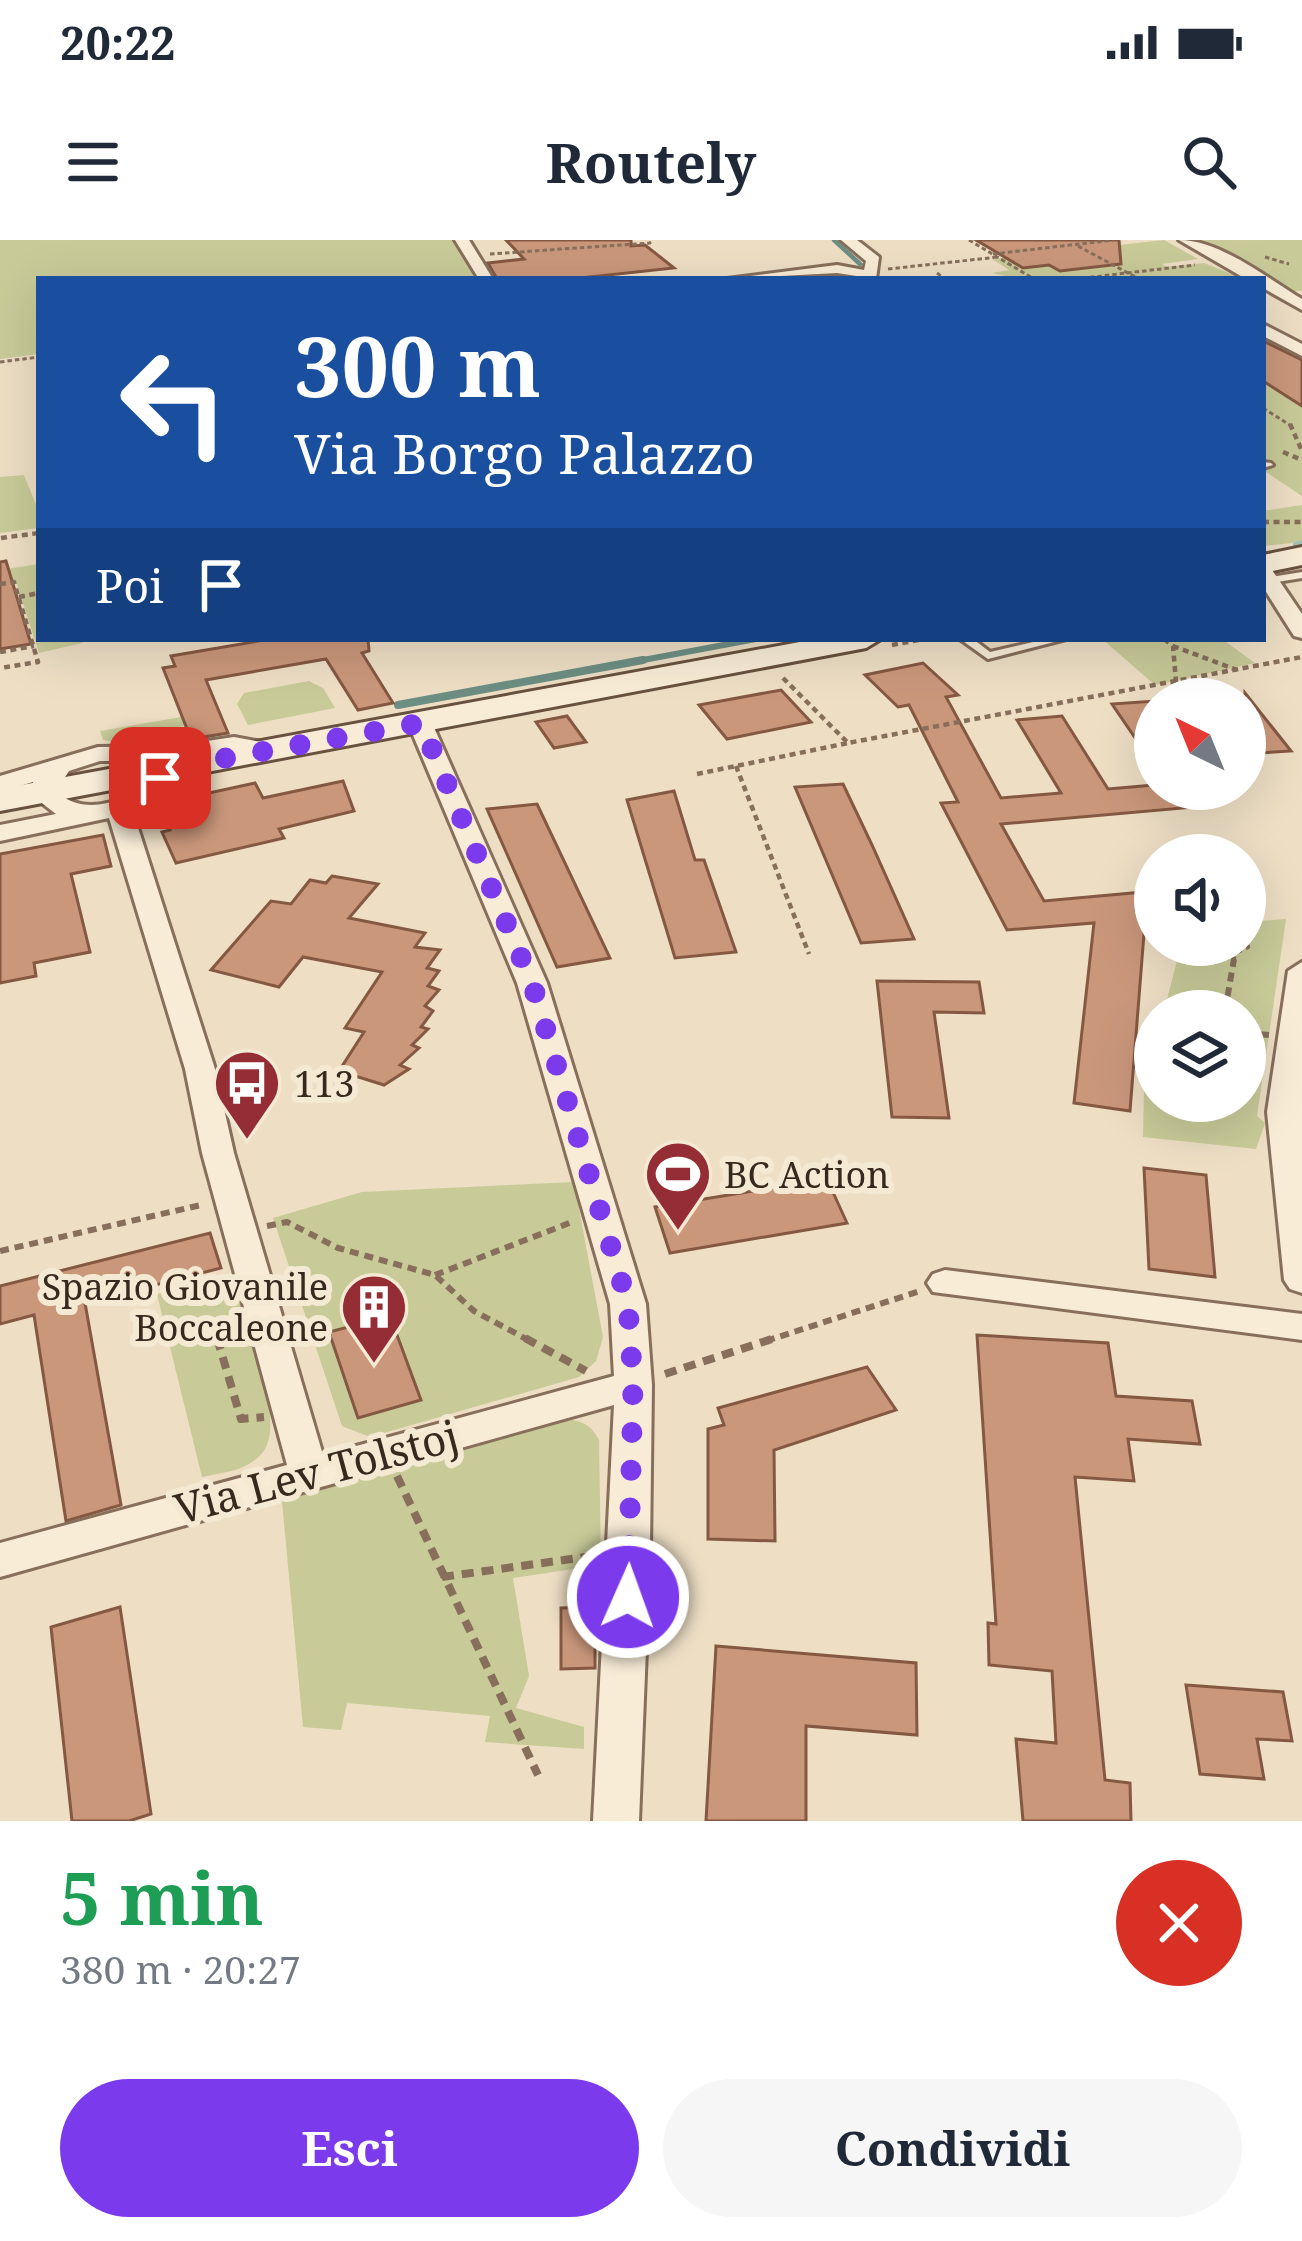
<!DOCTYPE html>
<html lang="it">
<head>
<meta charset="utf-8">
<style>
  :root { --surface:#fff; --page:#f6f6f7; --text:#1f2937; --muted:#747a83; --accent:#7c3aed }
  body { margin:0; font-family:"Noto Serif",serif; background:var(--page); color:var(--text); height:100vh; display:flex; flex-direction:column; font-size:45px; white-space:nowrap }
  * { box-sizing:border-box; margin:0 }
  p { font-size:39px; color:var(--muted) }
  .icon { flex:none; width:66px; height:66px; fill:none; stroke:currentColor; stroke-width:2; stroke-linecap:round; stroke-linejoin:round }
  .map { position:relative; height:1581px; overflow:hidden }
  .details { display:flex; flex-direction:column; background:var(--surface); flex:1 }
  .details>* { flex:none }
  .banner { position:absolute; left:36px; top:36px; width:1230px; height:366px; border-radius:0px; box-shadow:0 12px 48px #0002; background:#1a4fa0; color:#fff; overflow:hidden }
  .needle { width:78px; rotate:317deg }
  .controls { position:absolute; left:1134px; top:438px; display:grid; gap:24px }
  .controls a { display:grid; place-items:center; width:132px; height:132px; border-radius:50%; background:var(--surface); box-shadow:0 12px 48px #0002; font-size:60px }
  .pin { position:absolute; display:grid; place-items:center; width:102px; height:102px; color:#fff; margin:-51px; border-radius:24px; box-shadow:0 6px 18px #0006 }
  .me { position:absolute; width:132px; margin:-66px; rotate:2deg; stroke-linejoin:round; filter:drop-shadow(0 0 9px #0008) }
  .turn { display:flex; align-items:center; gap:42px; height:252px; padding:0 60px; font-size:54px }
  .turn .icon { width:156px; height:156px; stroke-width:2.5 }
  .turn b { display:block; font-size:84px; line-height:102px }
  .then { display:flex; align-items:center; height:114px; padding:0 60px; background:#0003; gap:24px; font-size:45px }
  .round { display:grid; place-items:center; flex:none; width:126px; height:126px; border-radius:63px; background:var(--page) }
  .head { display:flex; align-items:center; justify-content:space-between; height:204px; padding:0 60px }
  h1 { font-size:72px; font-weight:700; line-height:90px; color:#1e9e55 }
  .cta { display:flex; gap:24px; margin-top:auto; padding:24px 60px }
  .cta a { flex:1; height:138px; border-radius:72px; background:var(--accent); color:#fff; font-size:48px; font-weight:700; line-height:138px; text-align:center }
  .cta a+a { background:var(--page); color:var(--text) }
  .status { display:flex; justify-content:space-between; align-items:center; height:84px; padding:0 60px; background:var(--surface); direction:ltr }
  .status svg { height:33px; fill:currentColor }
  header { display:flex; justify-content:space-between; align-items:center; height:156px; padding:0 60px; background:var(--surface); font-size:54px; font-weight:700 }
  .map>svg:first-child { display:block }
  .green { fill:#c8ca98 }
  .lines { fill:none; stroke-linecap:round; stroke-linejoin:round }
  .stream-far2 { stroke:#6d8e83; stroke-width:4.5 }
  .stream-far1 { stroke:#6d8e83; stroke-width:6 }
  .stream { stroke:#6d8e83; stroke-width:8 }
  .canal { fill:#a6c0b6; fill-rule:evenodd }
  .building { fill:#ca977b; stroke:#855842; stroke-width:3 }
  .service-casing { stroke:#876f5b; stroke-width:6 }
  .minor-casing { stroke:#876f5b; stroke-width:6 }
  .secondary-casing { stroke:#68513e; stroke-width:6 }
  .path-far3 { stroke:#876f5b; stroke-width:3; stroke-dasharray:4.5 3; stroke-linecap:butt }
  .path-far2 { stroke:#876f5b; stroke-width:4.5; stroke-dasharray:6 4.5; stroke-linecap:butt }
  .path-far1 { stroke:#876f5b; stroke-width:6; stroke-dasharray:9 6; stroke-linecap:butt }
  .path { stroke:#876f5b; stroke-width:8; stroke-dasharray:12 8; stroke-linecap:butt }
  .service { fill:#f8ecd7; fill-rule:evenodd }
  .minor { fill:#f8ecd7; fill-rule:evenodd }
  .secondary { fill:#f8ecd7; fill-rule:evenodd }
  .route { stroke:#7c3aed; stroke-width:21; stroke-dasharray:0 37.8 }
  .labels { text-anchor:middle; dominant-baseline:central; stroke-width:12; stroke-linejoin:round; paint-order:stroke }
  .poi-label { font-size:36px; fill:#37291e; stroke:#f4e9d3; text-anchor:start }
  .near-street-label { font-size:42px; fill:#37291e; stroke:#f4e9d3 }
</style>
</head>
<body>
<div class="status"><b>20:22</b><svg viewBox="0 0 49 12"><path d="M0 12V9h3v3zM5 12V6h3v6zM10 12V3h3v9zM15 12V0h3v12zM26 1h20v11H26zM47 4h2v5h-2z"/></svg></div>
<header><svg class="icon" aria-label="menu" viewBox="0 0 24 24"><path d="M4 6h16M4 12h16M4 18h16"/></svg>Routely<svg class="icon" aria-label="search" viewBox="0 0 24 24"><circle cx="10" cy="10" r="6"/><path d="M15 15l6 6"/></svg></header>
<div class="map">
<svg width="1302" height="1581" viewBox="0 0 1302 1581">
  <rect width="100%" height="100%" fill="#eddec4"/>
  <g class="green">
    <polygon points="0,0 455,0 477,39 39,39 39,114 0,119"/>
    <polygon points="1164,0 1198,19 1162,24 1167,27 1204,23 1244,39 1019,39 992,33 1009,30 992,19"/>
    <polygon points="1198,0 1302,0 1302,51 1290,51"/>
    <polygon points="1263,97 1302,119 1302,256 1263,230 1275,226 1263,218"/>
    <polygon points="24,235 39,272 39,288 0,293 0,237"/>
    <polygon points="1302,265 1302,302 1263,306 1263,271"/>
    <polygon points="39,324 39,399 84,399 82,403 39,413 16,341 0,343 0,330"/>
    <polygon points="1102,399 1222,399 1255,423 1155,445"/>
    <polygon points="309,441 323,448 335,468 248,485 237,464 244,453"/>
    <path d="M193,475L197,483L175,488L182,503C152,508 132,504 103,500L100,491Z"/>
    <polygon points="1286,679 1257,876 1265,883 1256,909 1143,897 1144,849 1155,806 1155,861 1245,861 1245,771 1164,771 1181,705 1245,705 1245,682"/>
    <polygon points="574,942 603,1097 596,1121 579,1137 370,1197 342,1186 273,978 362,952"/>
    <path d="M231,1036C243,1075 288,1179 263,1212C248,1231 224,1232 202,1237L157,1054Z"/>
    <path d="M558,1179C578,1180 589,1181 599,1200L601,1325L513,1338L529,1436L516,1468L584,1487V1509L485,1502L490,1476L347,1463L341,1490L303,1487L282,1261Z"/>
  </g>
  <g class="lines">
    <polyline class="stream-far2" points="834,0 860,24"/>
    <polyline class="stream-far1" points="627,423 756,399"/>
    <polyline class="stream" points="398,465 643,420"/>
    <polygon class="canal" points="1302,300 1302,313 1293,311 1293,303"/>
  </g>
  <g class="building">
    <polygon points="506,0 631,0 631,6 645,5 674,28 571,39 497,39 488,23 524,19"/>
    <polygon points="976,0 1119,0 1121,24 1060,31 1049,25 1023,28"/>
    <polygon points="1263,101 1302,120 1302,166 1263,141"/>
    <polygon points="6,321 31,404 0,409 0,322"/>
    <polygon points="270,399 368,399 369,411 362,413 393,463 358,470 326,419 206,440 228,493 191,499 163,428 175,426 171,416"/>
    <polygon points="923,423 958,455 946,457 1001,558 1061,553 1017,480 1062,476 1108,549 1155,545 1155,549 1205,549 1206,566 1001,584 1044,661 1155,651 1155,680 1145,681 1130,871 1074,863 1094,683 1007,690 941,563 958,562 909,465 898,467 865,435"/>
    <polygon points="781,450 811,482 727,499 699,465"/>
    <polygon points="1245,453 1291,511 1245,514"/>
    <polygon points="1155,461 1155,527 1112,464"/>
    <polygon points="567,476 586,502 554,508 536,482"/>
    <polygon points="343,541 354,571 279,589 284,598 176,623 162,592 170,590 158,564 255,543 263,558"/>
    <polygon points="843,544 872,605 914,699 861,703 795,547"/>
    <polygon points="674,551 695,620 704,620 736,712 675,718 627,560"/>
    <polygon points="537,564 610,718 557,727 487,569"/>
    <polygon points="103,595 111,626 71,634 90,712 34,723 36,736 0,743 0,614"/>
    <polygon points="332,636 378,644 349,678 425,693 415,707 440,710 427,728 439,731 428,746 439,750 425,766 433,771 421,787 428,789 412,805 419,808 400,825 409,829 384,845 339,831 364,792 345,788 382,732 303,717 279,747 211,730 271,661 291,664 310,640 326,643"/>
    <polygon points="877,741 979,742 984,773 934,772 949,878 892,877"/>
    <polygon points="1144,928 1206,935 1215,1037 1149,1029"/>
    <polygon points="827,939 847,983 670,1013 655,967"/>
    <polygon points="210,993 221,1028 85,1063 121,1265 66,1281 34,1075 0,1084 0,1046"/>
    <polygon points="390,1076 421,1160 358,1178 329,1092"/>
    <polygon points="977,1095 1108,1103 1116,1156 1192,1161 1200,1204 1128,1199 1134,1241 1075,1237 1105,1540 1130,1543 1131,1581 1023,1581 1016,1499 1056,1503 1052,1431 989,1425 988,1383 996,1384"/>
    <polygon points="867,1127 896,1170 774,1210 775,1301 708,1299 708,1189 724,1185 718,1168"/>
    <polygon points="120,1367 151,1574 129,1581 72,1581 51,1387"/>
    <polygon points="595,1367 595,1428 561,1429 561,1368"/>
    <polygon points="716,1406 916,1423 917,1495 806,1486 806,1581 706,1581"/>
    <polygon points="1186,1445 1283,1452 1292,1501 1257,1499 1264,1539 1200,1534"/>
  </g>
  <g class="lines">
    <g class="service-casing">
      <g id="service">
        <polygon points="1263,222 1271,223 1273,225 1263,228"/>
        <polygon points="1302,332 1302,338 1271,343 1266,340 1271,337"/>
        <polygon points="960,399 973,399 990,412 1046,399 1066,399 988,419"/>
      </g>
    </g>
    <g class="minor-casing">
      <g id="minor">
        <polygon points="455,0 469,0 493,39 479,39"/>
        <polygon points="841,0 857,0 879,17 876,39 837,33 727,39 837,25 864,30 866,21"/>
        <path d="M1179,0C1220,0 1267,38 1302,59V70L1263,48V39H1246Z"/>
        <polygon points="1263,84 1302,104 1302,116 1263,96"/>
        <polygon points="1263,325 1270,327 1302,374 1302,398 1294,396 1263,347"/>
        <path d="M420,476L432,483L547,743L646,1064L652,1145L650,1311L639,1581H593L614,1165L0,1337V1303L287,1225L202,913L185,829L109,578L0,601V585L56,574L34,557L33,542L0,552V536L98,507L173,506L234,497L278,505L281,510L269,517L234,511L161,520L171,531V545L156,560L133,572L215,829L234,913L323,1215L614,1136L610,1064L517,743L408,483ZM100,521H130L146,533V543C121,564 82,576 56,551L69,531Z"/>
        <polygon points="1302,722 1302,1053 1290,1049 1284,1040 1267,872 1288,731"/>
        <polygon points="945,1030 1302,1074 1302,1100 933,1052 927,1043 933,1034"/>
      </g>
    </g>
    <g class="secondary-casing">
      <g id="secondary">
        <polygon points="1302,307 1302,325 1263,333 1263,315"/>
        <polygon points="816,399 881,399 866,408 0,571 0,549"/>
      </g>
    </g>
    <g class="path-far3">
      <polyline points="969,0 1034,39"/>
      <polyline points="1078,6 1139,39"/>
      <polyline points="490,14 650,3 647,0"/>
      <polyline points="993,14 1114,0"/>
      <polyline points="1265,17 1289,24"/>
      <polyline points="888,29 998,17"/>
      <polyline points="937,33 944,38"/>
      <polyline points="1075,39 1195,25"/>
      <polyline points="0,122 39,117"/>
      <polyline points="1263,168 1293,187"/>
    </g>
    <g class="path-far2">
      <polyline points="1290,184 1302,211"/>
      <polyline points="1283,212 1302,220"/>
      <polyline points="1263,282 1302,282"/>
      <polyline points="1,298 39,293"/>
      <polyline points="0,344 14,342 38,422 0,428"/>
      <polyline points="19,357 39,353"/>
      <polyline points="1164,399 1173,406 1176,442"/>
      <polyline points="892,405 924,399"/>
      <polyline points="1173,406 1237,430"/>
      <polyline points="0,412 34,406"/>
      <polyline points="783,438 848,503 1302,417"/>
      <polyline points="736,526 809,714"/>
      <polyline points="697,534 848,503"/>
      <polyline points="1222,705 1235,713"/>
      <polyline points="1233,722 1235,713 1248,707 1245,701"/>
    </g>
    <g class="path-far1">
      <polyline points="1225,771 1234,719"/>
      <polyline points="1245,793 1269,795"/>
      <polyline points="267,986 287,982 338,1008 435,1035 474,1071 530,1101"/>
      <polyline points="0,1011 201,965"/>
      <polyline points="435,1035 572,982"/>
      <polyline points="218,1101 215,1092 238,1085"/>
      <polyline points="766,1101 920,1051"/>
    </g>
    <g class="path">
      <polyline points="217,1098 241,1179 264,1177"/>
      <polyline points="525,1098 586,1131"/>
      <polyline points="665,1134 775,1098"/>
      <polyline points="397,1236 538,1535"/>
      <polyline points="442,1337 593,1316"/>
    </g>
    <use href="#service" class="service"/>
    <use href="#minor" class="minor"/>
    <use href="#secondary" class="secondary"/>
  </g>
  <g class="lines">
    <polyline class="route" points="160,538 159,530 421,483 532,743 628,1064 633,1145 628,1357"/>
  </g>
  <defs>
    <g id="bus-pin" transform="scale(3.45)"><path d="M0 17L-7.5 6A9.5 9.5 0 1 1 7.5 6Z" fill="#942d34" stroke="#f4e9d3"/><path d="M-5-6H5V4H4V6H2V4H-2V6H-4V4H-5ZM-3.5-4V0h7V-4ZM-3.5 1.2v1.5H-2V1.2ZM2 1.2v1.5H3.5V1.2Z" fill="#fff"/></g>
    <g id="stadium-pin" transform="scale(3.45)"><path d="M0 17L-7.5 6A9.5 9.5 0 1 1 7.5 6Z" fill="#942d34" stroke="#f4e9d3"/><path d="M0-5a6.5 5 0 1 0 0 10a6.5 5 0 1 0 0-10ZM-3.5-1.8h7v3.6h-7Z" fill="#fff"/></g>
    <g id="building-pin" transform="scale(3.45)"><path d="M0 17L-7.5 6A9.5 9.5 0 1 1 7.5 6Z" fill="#942d34" stroke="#f4e9d3"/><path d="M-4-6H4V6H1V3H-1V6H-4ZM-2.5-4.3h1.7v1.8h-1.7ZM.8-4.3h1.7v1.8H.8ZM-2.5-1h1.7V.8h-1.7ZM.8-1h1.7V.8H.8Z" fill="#fff"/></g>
  </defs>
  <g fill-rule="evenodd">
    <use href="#bus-pin" x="247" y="843"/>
    <use href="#stadium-pin" x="678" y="934"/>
    <use href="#building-pin" x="374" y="1067"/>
  </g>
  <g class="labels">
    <g class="poi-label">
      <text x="294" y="843">113</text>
      <text x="724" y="934">BC Action</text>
      <text x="328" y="1046" text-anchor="end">Spazio Giovanile<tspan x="328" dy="41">Boccaleone</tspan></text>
    </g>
    <g class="near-street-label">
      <text transform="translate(316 1231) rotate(-15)">Via Lev Tolstoj</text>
    </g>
  </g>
</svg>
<div class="controls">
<a><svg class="needle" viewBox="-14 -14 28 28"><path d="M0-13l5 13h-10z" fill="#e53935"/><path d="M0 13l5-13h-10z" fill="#747a83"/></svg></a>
<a><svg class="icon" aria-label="sound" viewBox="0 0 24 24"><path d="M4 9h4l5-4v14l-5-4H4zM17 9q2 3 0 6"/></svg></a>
<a><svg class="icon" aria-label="layers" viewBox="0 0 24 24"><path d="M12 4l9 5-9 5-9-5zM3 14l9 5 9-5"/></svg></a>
</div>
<div class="pin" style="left:160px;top:538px;background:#d93025"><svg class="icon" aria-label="arrive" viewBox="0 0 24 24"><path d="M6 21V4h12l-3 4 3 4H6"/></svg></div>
<svg class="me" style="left:628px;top:1357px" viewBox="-20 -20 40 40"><circle r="17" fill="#7c3aed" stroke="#fff" stroke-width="3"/><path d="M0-11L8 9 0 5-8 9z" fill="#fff"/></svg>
<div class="banner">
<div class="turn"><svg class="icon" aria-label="left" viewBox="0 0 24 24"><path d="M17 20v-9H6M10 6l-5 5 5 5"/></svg><div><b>300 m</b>Via Borgo Palazzo</div></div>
<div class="then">Poi<svg class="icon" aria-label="arrive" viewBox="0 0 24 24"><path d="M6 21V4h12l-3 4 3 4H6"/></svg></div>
</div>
</div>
<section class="details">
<div class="head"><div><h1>5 min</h1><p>380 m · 20:27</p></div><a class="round" style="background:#d93025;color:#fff"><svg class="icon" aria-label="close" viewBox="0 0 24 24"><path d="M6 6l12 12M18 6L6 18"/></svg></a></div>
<div class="cta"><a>Esci</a><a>Condividi</a></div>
</section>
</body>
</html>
